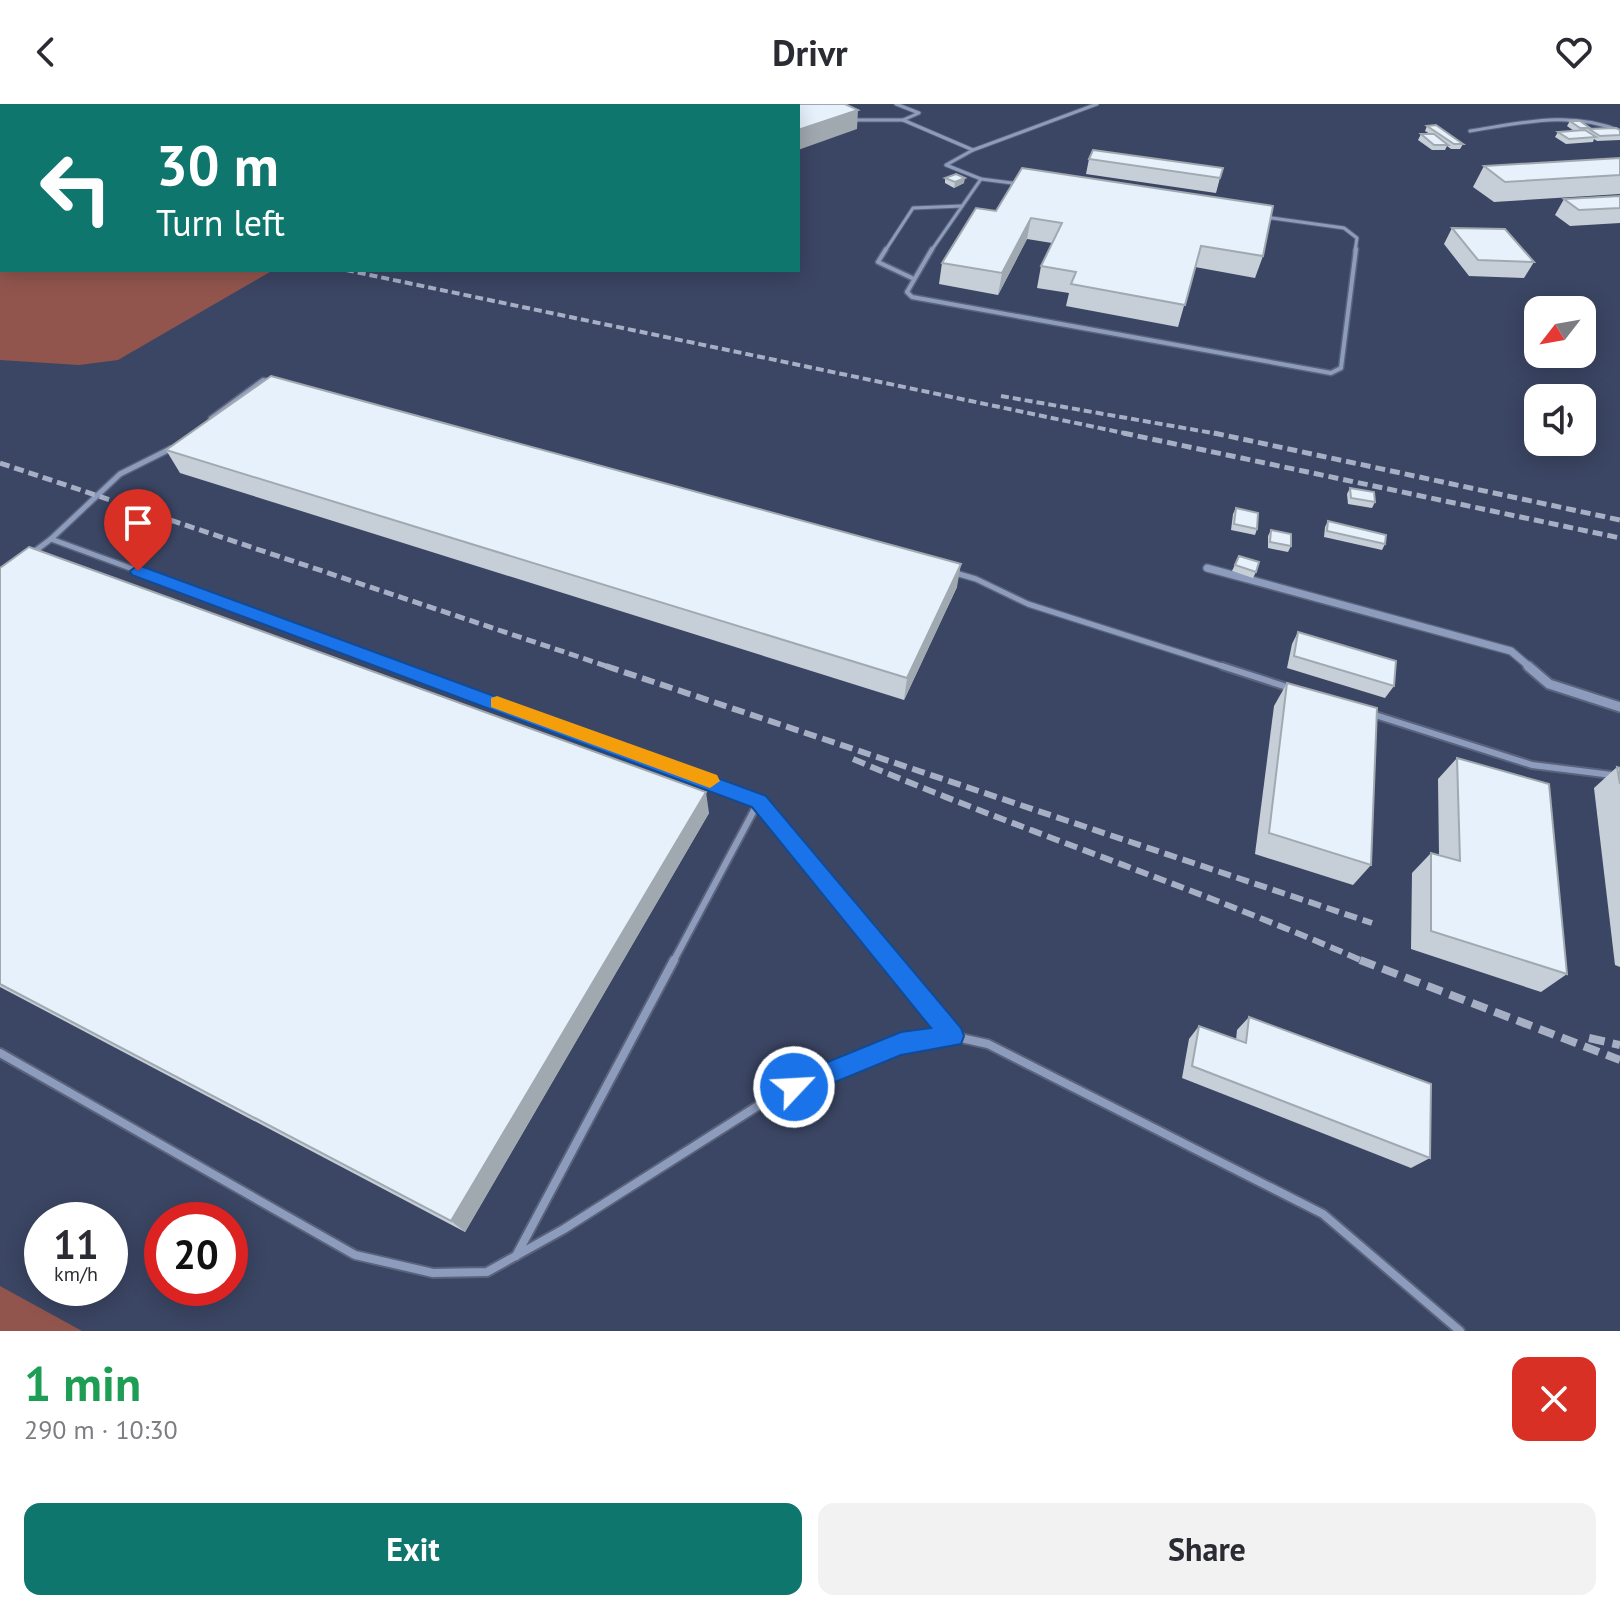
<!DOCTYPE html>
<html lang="en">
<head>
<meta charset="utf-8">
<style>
  :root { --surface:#fff; --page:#f2f2f3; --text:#2b2b33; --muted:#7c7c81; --accent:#0f766e }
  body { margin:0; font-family:"PT Sans",sans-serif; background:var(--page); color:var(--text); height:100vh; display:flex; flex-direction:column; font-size:30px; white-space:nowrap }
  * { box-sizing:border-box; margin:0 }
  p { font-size:26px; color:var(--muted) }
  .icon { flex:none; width:44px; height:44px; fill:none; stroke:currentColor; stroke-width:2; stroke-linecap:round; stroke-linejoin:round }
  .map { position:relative; height:1227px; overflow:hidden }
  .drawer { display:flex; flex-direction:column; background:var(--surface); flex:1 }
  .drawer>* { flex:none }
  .hud { position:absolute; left:0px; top:0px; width:800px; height:168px; box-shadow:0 4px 20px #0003; background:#0f766e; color:#fff; overflow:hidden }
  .needle { width:52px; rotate:239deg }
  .fabs { position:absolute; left:1524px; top:192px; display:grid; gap:16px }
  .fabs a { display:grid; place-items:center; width:72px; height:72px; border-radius:16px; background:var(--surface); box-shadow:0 4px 20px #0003; font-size:40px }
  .speed { position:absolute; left:24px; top:1098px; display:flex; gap:16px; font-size:40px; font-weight:700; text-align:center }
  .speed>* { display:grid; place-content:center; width:104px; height:104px; border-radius:50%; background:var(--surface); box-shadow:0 4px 20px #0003; line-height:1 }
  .speed small { font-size:20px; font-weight:400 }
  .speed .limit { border:12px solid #d22; background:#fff; color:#111 }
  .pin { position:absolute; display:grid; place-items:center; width:68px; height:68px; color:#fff; margin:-82px -34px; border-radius:50% 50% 50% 0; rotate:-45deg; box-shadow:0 0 8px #0007 }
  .pin .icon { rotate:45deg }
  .me { position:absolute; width:88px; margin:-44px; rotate:65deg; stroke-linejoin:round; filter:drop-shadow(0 0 6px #0008) }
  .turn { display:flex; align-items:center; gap:28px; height:168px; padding:0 24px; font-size:36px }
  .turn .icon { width:104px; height:104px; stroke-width:2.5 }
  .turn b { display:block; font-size:56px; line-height:68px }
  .round { display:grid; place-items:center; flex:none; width:84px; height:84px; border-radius:16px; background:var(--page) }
  .headline { display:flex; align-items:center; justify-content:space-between; height:136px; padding:0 24px }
  h1 { font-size:48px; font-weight:700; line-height:60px; color:#1e9e55 }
  .button { display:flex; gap:16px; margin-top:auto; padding:16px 24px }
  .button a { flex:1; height:92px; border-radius:16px; background:var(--accent); color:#fff; font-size:32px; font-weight:700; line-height:92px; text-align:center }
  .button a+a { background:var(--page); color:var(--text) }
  header { display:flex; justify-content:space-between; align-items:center; height:104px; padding:0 24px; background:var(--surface); font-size:36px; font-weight:700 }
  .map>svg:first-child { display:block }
  .green { fill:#92554e }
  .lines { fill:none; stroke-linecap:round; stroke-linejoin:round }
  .service-far4-casing { stroke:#5a637c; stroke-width:5 }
  .service-far3-casing { stroke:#5a637c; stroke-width:7 }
  .service-far2-casing { stroke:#5a637c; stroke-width:8 }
  .service-far1-casing { stroke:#5a637c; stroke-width:10 }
  .service-casing { stroke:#5a637c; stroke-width:12 }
  .minor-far1-casing { stroke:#5a637c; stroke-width:10 }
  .minor-casing { stroke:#5a637c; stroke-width:13 }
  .service-far4 { stroke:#8d9bbd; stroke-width:3 }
  .service-far3 { stroke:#8d9bbd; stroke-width:4 }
  .service-far2 { stroke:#8d9bbd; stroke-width:5 }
  .service-far1 { stroke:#8d9bbd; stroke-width:6 }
  .service { stroke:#8d9bbd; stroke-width:8 }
  .minor-far1 { stroke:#8d9bbd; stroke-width:7 }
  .minor { stroke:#8d9bbd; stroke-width:9 }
  .rail-far3 { stroke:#a6afc4; stroke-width:4; stroke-dasharray:8 4; stroke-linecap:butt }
  .rail-far2 { stroke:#a6afc4; stroke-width:5; stroke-dasharray:10 5; stroke-linecap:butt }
  .rail-far1 { stroke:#a6afc4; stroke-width:6; stroke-dasharray:13 6; stroke-linecap:butt }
  .rail { stroke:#a6afc4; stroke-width:8; stroke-dasharray:16 8; stroke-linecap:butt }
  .wall { fill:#c6cfd8 }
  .shaded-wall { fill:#a1a9b0 }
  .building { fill:#e6f1fb; stroke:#a1a9b0; stroke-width:2 }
  .route { fill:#1a73e8; stroke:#114b97; stroke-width:2 }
  .slow { fill:#f59e0b }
</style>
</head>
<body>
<header><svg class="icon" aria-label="back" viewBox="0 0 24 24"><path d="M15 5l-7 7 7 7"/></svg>Drivr<svg class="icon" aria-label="heart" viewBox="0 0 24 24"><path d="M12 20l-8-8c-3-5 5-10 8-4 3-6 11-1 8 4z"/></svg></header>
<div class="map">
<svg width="1620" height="1227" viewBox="0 0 1620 1227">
  <rect width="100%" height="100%" fill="#3b4664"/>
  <g class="green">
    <polygon points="0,110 2,166 270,168 118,256 79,261 0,256"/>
    <polygon points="0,1182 82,1227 0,1227"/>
  </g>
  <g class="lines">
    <g class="service-far4-casing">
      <g id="service-far4">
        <polyline points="896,0 919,9 903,16 973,46"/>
        <polyline points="851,16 903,16"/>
        <path d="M1470,27C1521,19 1571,6 1620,27"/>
        <polyline points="1020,80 981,75 946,61 973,46 1097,0"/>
        <polyline points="1265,113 1344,124 1357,134 1355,147"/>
        <polyline points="885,147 913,104 962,102"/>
        <polyline points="931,147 981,75"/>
      </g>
    </g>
    <g class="service-far3-casing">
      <g id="service-far3">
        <polyline points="886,145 878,158 912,174"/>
        <polyline points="932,145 907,188 912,193 1331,269 1341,264 1356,145"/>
        <polyline points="211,314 263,276 271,278"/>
      </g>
    </g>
    <g class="service-far2-casing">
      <g id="service-far2">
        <polyline points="170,345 120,370 51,435 403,564"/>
        <polyline points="31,450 51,435"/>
        <polyline points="952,468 976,475 1028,500 1228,564"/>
      </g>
    </g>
    <g class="service-far1-casing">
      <g id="service-far1">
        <polyline points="397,562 759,697 891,858"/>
        <polyline points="1222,562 1293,585"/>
        <polyline points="1372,610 1532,661 1620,672"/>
        <polyline points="673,858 759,697"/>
      </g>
    </g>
    <g class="service-casing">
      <g id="service">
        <polyline points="889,856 952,932"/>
        <polyline points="0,949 355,1151 433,1169 487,1168 564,1125 767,996 849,958 901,940 952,932 988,940 1323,1110 1460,1227"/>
        <polyline points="516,1152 674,856"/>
      </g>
    </g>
    <g class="minor-far1-casing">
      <polyline id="minor-far1" points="1207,464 1511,547 1531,564"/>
    </g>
    <g class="minor-casing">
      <polyline id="minor" points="1528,562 1549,580 1620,603"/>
    </g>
    <use href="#service-far4" class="service-far4"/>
    <use href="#service-far3" class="service-far3"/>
    <use href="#service-far2" class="service-far2"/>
    <use href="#service-far1" class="service-far1"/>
    <use href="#service" class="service"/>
    <use href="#minor-far1" class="minor-far1"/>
    <use href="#minor" class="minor"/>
    <g class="rail-far3">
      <polyline points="346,166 1133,331"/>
      <polyline points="1001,292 1224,331"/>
    </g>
    <g class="rail-far2">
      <polyline points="1123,329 1620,434"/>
      <polyline points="1214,329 1620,416"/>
      <polyline points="0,359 612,564"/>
    </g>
    <g class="rail-far1">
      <polyline points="606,562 1372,819"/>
      <path d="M853,655C1022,727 1197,784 1365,858"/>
    </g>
    <g class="rail">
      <polyline points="1360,856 1620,956"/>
      <polyline points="1589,934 1620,941"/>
    </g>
  </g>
  <g class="wall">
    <polygon points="1570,17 1590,24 1588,28 1589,25 1620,26 1620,36 1597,37 1594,35 1593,38 1566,40 1555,33 1558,28 1574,27 1567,22"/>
    <polygon points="1427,22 1463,40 1460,45 1451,45 1447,42 1445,46 1432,46 1418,36 1421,30 1430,30 1425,27"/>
    <polygon points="1620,54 1620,90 1494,98 1473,83 1484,62"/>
    <polygon points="1089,55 1220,74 1216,89 1086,70"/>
    <polygon points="945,74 964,79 954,84 945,79"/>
    <polygon points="1620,92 1620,119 1570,122 1555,111 1564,95"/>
    <polygon points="976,104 1263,152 1255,174 1195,163 1178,223 1066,202 1069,189 1037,184 1041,162 1052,139 1027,135 998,191 939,180 942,159"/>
    <polygon points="1452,124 1534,158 1524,174 1469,172 1444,140"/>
    <polygon points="166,346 957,483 904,596 180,369"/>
    <polygon points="1350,384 1375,398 1372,404 1348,400 1347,390"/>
    <polygon points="1236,404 1257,425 1255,431 1231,426 1233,410"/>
    <polygon points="1328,417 1385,440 1382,446 1324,433 1325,423"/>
    <polygon points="1271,426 1291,442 1288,448 1268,444 1268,432"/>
    <polygon points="1239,452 1256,468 1253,474 1232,467"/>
    <polygon points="0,464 709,709 465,1128 0,883"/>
    <polygon points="1298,528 1394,582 1385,594 1287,564 1292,540"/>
    <polygon points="1287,579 1371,761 1353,781 1255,750 1274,602"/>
    <polygon points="1457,654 1567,870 1541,888 1411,845 1412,769 1431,749 1439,751 1438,675"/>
    <polygon points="1617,663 1620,664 1620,863 1615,861 1594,684"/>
    <polygon points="1249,913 1430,1054 1411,1064 1182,974 1189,935 1199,922 1236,936 1237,926"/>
  </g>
  <g class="shaded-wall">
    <polygon points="858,6 857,25 798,46 798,26"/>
    <polygon points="965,74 964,79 954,84 955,78"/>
    <polygon points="1031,114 1027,135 998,191 1002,169"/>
    <polygon points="961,460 957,483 904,596 907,574"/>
    <polygon points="706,688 709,709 465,1128 451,1117"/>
  </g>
  <g class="building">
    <polygon points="743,0 845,0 858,6 798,26 798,2 737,2"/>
    <polygon points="1570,17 1580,17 1590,24 1580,24"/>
    <polygon points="1436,21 1463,40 1454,40 1427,22"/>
    <polygon points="1616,24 1620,26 1620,31 1600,32 1589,25"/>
    <polygon points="1585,26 1596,33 1569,35 1558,28"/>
    <polygon points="1421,30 1434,30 1448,41 1434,41"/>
    <polygon points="1093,46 1223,64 1220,74 1089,55"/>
    <polygon points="1620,54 1620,71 1505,78 1484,62"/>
    <polygon points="1022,64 1273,102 1263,152 1201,142 1185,201 1071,180 1076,168 1041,162 1062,119 1031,114 1002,169 942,159 976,104 996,107"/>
    <polygon points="956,70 965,74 955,78 945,74"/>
    <polygon points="1620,92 1620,104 1579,106 1564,95"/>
    <polygon points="1452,124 1505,125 1534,158 1478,156"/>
    <polygon points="271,272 961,460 907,574 166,346"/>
    <polygon points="1350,384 1374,388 1375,398 1351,394"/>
    <polygon points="1236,404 1258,409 1257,425 1234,420"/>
    <polygon points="1328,417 1386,431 1385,440 1327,427"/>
    <polygon points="1271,426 1291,430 1291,442 1270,438"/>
    <polygon points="29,443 706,688 451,1117 0,880 0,464"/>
    <polygon points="1239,452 1259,458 1256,468 1235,461"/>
    <polygon points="1298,528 1396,557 1394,582 1294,552"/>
    <polygon points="1287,579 1377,604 1371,761 1269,729"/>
    <polygon points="1457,654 1549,680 1567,870 1431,827 1431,749 1460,757"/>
    <polygon points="1617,663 1620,664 1620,680"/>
    <polygon points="1249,913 1431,980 1430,1054 1192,962 1199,922 1246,939"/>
  </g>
  <polygon class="route" points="138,461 766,692 961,924 964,932 961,940 901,951 794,995 786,991 782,983 786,975 901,928 931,924 752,703 132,471 130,467"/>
  <polygon class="slow" points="497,592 717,671 720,677 710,684 491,603 491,594"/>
</svg>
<div class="fabs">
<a><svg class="needle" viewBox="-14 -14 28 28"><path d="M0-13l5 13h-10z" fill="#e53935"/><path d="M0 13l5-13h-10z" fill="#7c7c81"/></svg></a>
<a><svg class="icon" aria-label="sound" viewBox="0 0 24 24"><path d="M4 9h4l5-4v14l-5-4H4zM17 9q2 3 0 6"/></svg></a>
</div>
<div class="speed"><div>11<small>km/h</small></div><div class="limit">20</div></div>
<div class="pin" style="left:138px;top:467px;background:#d93025"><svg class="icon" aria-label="arrive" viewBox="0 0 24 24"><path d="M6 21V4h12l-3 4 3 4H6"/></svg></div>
<svg class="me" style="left:794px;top:983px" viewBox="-20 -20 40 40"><circle r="17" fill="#1a73e8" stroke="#fff" stroke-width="3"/><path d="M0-11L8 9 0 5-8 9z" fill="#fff"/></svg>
<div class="hud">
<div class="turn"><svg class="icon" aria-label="left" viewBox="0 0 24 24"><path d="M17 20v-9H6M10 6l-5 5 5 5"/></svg><div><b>30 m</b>Turn left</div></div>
</div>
</div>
<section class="drawer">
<div class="headline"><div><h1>1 min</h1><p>290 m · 10:30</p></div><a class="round" style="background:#d93025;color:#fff"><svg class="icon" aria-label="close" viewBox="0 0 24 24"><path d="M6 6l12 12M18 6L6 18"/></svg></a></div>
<div class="button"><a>Exit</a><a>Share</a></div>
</section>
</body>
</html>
